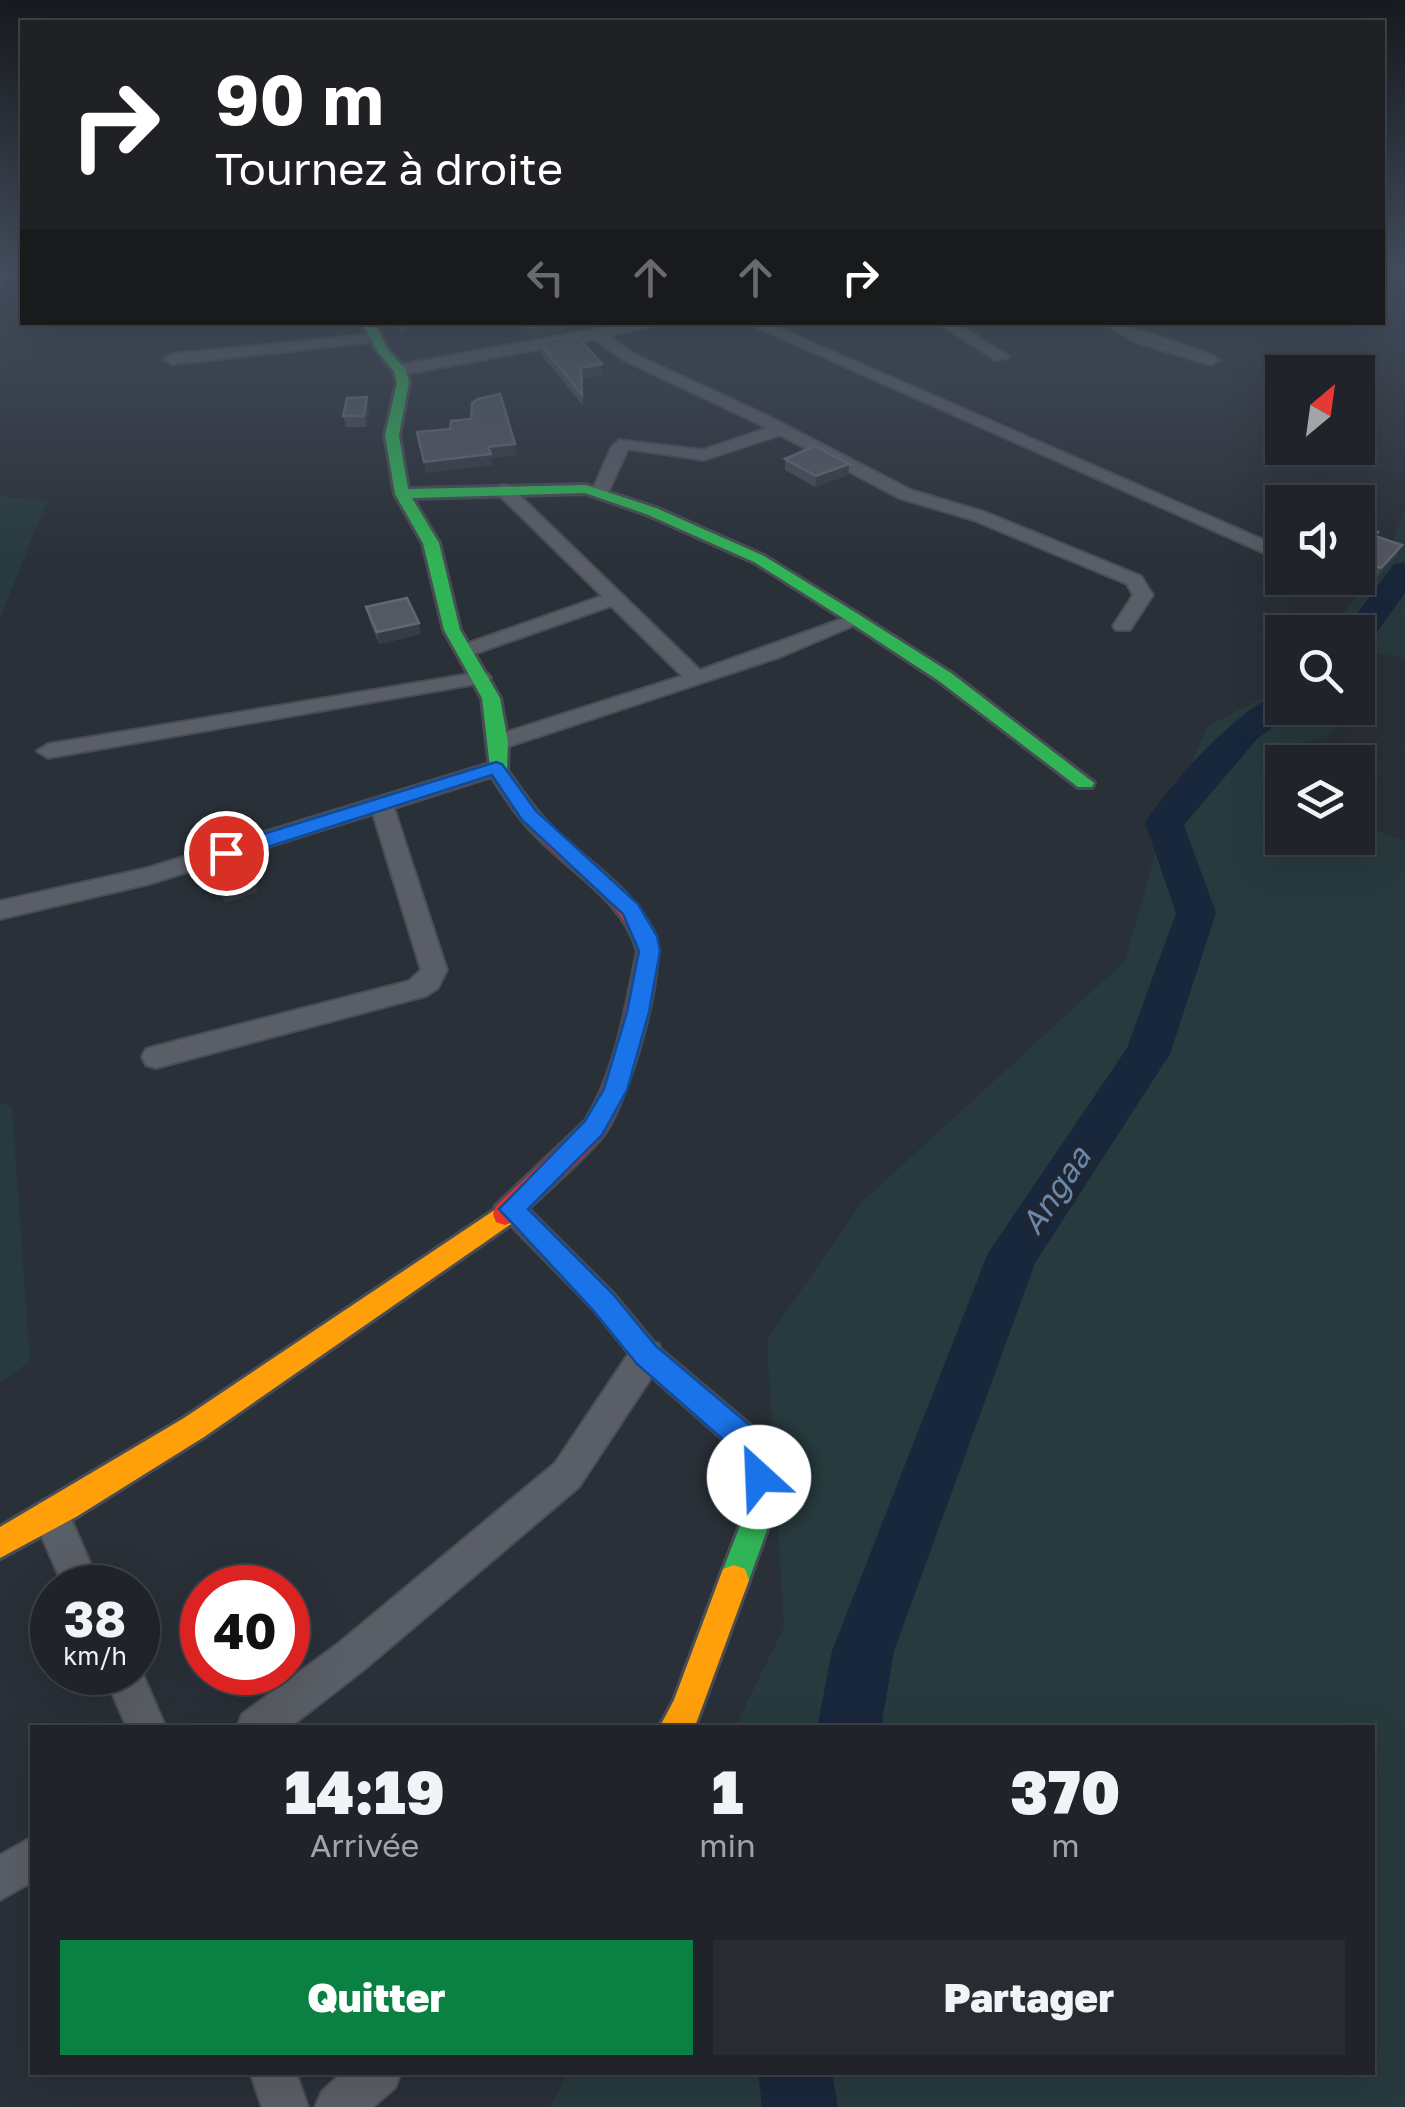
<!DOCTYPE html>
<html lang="fr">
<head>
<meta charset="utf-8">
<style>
  :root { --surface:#20242a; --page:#282c32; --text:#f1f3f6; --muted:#a2a4a8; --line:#3d4147; --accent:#0b8043 }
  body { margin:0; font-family:"Golos Text",sans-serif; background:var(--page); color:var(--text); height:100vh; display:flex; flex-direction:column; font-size:38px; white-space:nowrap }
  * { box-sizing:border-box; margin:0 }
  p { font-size:32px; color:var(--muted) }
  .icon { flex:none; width:55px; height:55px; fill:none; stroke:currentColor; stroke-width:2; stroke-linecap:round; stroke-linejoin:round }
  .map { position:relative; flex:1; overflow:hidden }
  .sheet { position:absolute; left:30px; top:1725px; width:1345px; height:350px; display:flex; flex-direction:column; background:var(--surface); border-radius:0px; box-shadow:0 10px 40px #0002,0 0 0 2px var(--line) }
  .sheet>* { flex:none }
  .top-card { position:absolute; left:20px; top:20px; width:1365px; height:305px; border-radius:0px; box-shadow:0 10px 40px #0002,0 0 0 2px var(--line); background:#202124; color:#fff; overflow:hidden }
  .needle { width:65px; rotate:29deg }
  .fabs { position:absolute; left:1265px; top:355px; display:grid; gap:20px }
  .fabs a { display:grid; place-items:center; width:110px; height:110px; border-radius:0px; background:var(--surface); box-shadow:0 10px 40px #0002,0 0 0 2px var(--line); font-size:50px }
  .speed { position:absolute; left:30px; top:1565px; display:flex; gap:20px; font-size:50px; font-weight:700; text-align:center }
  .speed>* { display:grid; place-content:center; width:130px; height:130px; border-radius:50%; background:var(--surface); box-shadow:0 10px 40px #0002,0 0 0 2px var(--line); line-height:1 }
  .speed small { font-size:25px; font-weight:400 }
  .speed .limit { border:15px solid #d22; background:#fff; color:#111 }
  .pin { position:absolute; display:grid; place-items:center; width:85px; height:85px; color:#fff; margin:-42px; border:5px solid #fff; border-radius:50%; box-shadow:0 2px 10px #0007 }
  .me { position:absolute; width:110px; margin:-55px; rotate:335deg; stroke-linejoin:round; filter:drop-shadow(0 0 8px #0008) }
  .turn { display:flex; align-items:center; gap:35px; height:210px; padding:0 30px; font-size:45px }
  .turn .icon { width:130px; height:130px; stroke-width:2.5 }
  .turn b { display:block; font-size:70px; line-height:85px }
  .lanes { display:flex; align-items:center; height:95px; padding:0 30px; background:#0003; justify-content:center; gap:50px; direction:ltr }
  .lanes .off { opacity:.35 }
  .eta { display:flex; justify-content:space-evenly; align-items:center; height:170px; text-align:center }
  .eta b { font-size:60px; font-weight:800; line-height:70px }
  .action { display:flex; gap:20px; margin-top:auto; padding:20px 30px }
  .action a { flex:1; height:115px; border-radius:0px; background:var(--accent); color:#fff; font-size:40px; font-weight:800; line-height:115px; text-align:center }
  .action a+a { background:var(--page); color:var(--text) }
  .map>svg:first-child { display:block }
  .green { fill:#273a3e }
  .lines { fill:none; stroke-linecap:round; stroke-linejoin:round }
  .river { fill:#19273c; fill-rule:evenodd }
  .street-casing { stroke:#484c55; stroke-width:4 }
  .fast-casing { stroke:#484c55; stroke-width:6 }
  .slow-casing { stroke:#484c55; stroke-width:6 }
  .jam-casing { stroke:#484c55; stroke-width:6 }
  .street { fill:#5a5e66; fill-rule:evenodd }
  .fast { fill:#30b455; fill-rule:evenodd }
  .slow { fill:#ff9f0a; fill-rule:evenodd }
  .jam { fill:#e5322d; fill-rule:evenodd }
  .wall { fill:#474c55 }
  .shaded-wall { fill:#373c44 }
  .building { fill:#535861; stroke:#626872; stroke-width:2.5 }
  .route { fill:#1a73e8; stroke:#114b97; stroke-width:2.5 }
  .labels { text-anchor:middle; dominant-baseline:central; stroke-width:10; stroke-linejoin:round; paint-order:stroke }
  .water-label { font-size:32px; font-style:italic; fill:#6d86a8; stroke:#1d2633 }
</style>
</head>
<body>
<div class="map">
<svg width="1405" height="2107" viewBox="0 0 1405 2107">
  <rect width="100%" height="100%" fill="#2a3038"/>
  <g class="green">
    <polygon points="0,496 47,501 0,618"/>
    <polygon points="1405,512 1405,658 1375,653 1358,685 1358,632 1328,632 1383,564"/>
    <polygon points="1282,680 1282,708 1345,708 1330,735 1286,747 1289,762 1282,762 1282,838 1358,838 1358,822 1405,842 1405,2107 550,2107 568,2072 1372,2072 1372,1728 735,1727 784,1627 767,1340 861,1203 1125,961 1164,823 1208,726 1262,698"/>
    <polygon points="0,1103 12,1107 30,1361 0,1383"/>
  </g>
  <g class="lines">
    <g class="river">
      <polygon points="1405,562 1405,593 1370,642 1358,645 1358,632 1343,632 1394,564"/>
      <path d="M1282,693V708H1297L1294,711L1257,739L1184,825L1216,913L1170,1054L1035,1263L894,1651L881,1728H817L832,1651L988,1253L1127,1048L1176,913L1145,823C1167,787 1241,704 1282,693Z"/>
      <polygon points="758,2072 832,2072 838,2107 762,2107"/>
    </g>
    <g class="street-casing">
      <g id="street">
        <polygon points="7,270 22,270 0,289 0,277"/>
        <polygon points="1386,270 1405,270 1405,277 1388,273"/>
        <polygon points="635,322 669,322 609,336 634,354 768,416 911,490 985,512 1141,576 1153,595 1130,630 1116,630 1113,626 1133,595 1127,584 973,520 899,498 780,435 704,460 628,449 607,495 595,495 592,491 611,448 619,440 703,450 767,428 624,360 594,339 400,375 392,370 400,365"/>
        <polygon points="745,322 765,322 1282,548 1282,561"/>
        <polygon points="937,322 955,322 1009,357 996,360"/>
        <path d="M1101,322C1119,322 1204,350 1219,360L1211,365L1136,342Z"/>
        <polygon points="375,334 380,335 380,341 172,364 164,359 172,354"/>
        <polygon points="504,485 510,486 700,670 850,616 857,614 867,620 780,657 507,747 491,747 488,742 491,737 682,676 611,606 471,655 457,655 457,647 602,596 498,494 498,486"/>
        <polygon points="481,672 488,674 491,678 488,682 48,758 37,751 48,744"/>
        <polygon points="496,761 507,768 504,773 394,808 447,970 438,988 426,996 156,1068 146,1065 142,1057 146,1049 156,1046 409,981 421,970 373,814 149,884 0,919 0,901 147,868"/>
        <polygon points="647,1340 659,1344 663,1355 659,1366 579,1487 366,1668 289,1728 237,1728 242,1714 340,1642 555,1463 635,1344"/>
        <polygon points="51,1498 64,1503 101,1588 64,1588 33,1516 38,1503"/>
        <polygon points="138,1663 166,1728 127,1728 103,1672 138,1672"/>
        <polygon points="32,1837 32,1882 0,1900 0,1855"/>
        <polygon points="250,2072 296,2072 308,2107 262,2107"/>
        <polygon points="343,2072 401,2072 395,2088 373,2107 315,2107 322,2091"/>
      </g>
    </g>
    <g class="fast-casing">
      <g id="fast">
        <polygon points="362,322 374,322 388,350 406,370 409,383 399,435 408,489 586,485 656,508 764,556 858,614 951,673 1094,783 1092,787 1078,787 939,681 846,620 754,562 646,514 585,493 412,498 439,543 460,630 500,698 508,742 507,772 498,778 491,776 482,698 444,630 423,543 395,494 385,435 397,383 394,371 377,351"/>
        <polygon points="512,1198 521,1202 612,1293 656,1346 766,1439 776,1505 745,1591 734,1595 723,1591 719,1580 748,1505 743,1456 638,1364 594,1309 503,1216 500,1209 503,1202"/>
      </g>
    </g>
    <g class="slow-casing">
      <g id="slow">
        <polygon points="505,1203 514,1206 517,1214 514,1222 204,1437 76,1517 0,1558 0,1527 184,1418"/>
        <polygon points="734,1565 745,1569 749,1580 697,1721 694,1728 659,1728 674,1700 723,1569"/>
      </g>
    </g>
    <g class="jam-casing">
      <path id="jam" d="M498,766L505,768C520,788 534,811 552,828C586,861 632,889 653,932C669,964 626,1106 602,1136C576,1167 542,1193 514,1222L505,1225L496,1222L493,1214L496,1206L586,1121C617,1070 626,1009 638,951C624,900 571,872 536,835C518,817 503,793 489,772Z"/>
    </g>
    <use href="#street" class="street"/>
    <use href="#fast" class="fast"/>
    <use href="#slow" class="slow"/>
    <use href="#jam" class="jam"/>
  </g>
  <g class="wall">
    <polygon points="395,322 412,322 403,335"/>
    <polygon points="522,322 563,322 564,331 531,337"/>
    <polygon points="539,342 603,375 581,379 583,406 540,353"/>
    <polygon points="369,408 366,427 346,427 343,416"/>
    <polygon points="785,459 849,464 848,475 815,487 785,470"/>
    <polygon points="1358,526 1378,532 1376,537 1402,545 1396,556 1376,579 1358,573"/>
    <polygon points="366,607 421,634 379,644 369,619"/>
  </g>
  <g class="shaded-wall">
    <polygon points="402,322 412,322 403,335 401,324"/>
    <polygon points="553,322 563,322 564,331 531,337 530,327"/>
    <polygon points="602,364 603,375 581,379 581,368"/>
    <polygon points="367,397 369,408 366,427 364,416"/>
    <polygon points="515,444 516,455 492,458 493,465 426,473 424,462 488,447"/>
    <polygon points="849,464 848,475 815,487 816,476"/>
    <polygon points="1402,545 1396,556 1376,579 1381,568"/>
    <polygon points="419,623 421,634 379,644 377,632"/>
    <polygon points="249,859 258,892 225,903 220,891"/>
  </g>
  <g class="building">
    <polygon points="527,322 553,322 530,327"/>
    <polygon points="576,335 602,364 581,368 582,395 539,342"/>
    <polygon points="500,394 515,444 488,447 491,454 424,462 417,432 450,429 451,421 471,419 472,403 478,399"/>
    <polygon points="367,397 364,416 343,416 347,398"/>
    <polygon points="815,446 849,464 816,476 785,459"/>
    <polygon points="1358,526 1378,532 1375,536 1402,545 1381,568 1358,559"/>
    <polygon points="407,598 419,623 377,632 366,607"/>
    <polygon points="240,855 241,861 249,859 253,880 220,891 215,861"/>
  </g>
  <linearGradient id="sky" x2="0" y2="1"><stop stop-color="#171a1f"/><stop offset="0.48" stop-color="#444e5e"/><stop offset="1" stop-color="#444e5e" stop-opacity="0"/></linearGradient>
  <rect width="1405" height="565" fill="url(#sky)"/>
  <polygon class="route" points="496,762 502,764 536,811 638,904 657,936 660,951 649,1012 627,1090 602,1135 528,1209 612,1293 656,1346 766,1439 773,1477 769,1487 759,1491 749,1487 742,1456 637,1364 593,1310 499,1209 585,1121 604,1089 627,1012 639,951 623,914 522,820 492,775 233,858 226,860 216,853 218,848"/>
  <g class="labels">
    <g class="water-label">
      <text transform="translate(1055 1190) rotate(-56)">Angaa</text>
    </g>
  </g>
</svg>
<div class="fabs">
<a><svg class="needle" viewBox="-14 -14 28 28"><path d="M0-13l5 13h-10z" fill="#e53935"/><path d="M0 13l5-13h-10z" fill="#a2a4a8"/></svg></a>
<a><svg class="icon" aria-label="sound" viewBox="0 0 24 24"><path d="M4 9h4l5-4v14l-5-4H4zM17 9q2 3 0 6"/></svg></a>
<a><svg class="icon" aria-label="search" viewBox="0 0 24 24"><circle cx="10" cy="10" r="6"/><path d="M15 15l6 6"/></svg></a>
<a><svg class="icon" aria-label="layers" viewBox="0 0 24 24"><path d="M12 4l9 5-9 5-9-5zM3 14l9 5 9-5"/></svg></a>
</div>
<div class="speed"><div>38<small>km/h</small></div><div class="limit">40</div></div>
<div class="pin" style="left:226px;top:853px;background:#d93025"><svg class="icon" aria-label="arrive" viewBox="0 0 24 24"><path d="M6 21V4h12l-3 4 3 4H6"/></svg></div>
<svg class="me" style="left:759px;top:1477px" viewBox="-20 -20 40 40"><circle r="19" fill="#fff"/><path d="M0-13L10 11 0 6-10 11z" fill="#1a73e8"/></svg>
<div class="top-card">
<div class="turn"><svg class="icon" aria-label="right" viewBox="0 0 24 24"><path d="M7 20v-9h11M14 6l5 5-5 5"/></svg><div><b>90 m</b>Tournez à droite</div></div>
<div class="lanes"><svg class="icon off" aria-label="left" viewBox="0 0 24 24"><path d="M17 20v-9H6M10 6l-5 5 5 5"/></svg><svg class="icon off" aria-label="ahead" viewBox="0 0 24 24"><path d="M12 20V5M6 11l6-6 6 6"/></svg><svg class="icon off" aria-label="ahead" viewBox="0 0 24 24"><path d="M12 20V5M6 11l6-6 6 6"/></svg><svg class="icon" aria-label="right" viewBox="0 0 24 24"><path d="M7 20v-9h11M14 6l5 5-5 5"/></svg></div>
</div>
<section class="sheet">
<div class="eta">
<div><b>14:19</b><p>Arrivée</p></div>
<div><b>1</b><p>min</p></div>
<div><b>370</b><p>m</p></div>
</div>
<div class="action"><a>Quitter</a><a>Partager</a></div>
</section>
</div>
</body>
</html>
